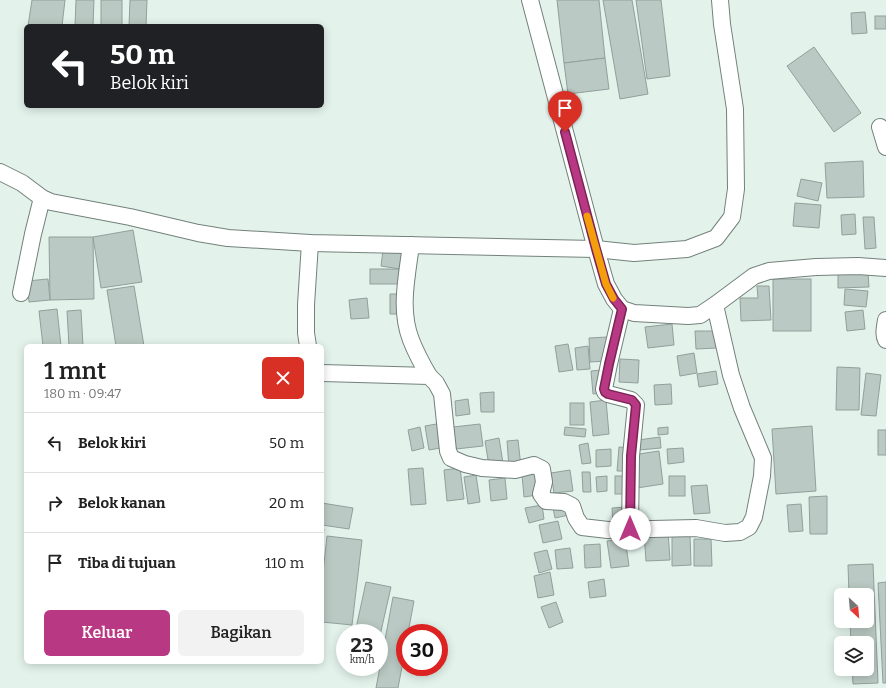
<!DOCTYPE html>
<html lang="id">
<head>
<meta charset="utf-8">
<style>
  :root { --surface:#fff; --page:#f2f2f2; --text:#222; --muted:#767676; --line:#e0e0e0; --accent:#b83883 }
  body { margin:0; font-family:Bitter,serif; background:var(--page); color:var(--text); height:100vh; display:flex; flex-direction:column; font-size:15px; white-space:nowrap }
  * { box-sizing:border-box; margin:0 }
  p { font-size:13px; color:var(--muted) }
  .icon { flex:none; width:22px; height:22px; fill:none; stroke:currentColor; stroke-width:2; stroke-linecap:round; stroke-linejoin:round }
  .map { position:relative; flex:1; overflow:hidden }
  .drawer { position:absolute; left:24px; top:344px; width:300px; height:320px; display:flex; flex-direction:column; background:var(--surface); border-radius:6px; box-shadow:0 2px 10px #0003 }
  .drawer>* { flex:none }
  .top-card { position:absolute; left:24px; top:24px; width:300px; height:84px; border-radius:6px; box-shadow:0 2px 10px #0003; background:#202124; color:#fff; overflow:hidden }
  .needle { width:26px; rotate:154deg }
  .fabs { position:absolute; left:834px; top:588px; display:grid; gap:8px }
  .fabs a { display:grid; place-items:center; width:40px; height:40px; border-radius:6px; background:var(--surface); box-shadow:0 2px 10px #0003; font-size:20px }
  .speed { position:absolute; left:336px; top:624px; display:flex; gap:8px; font-size:20px; font-weight:700; text-align:center }
  .speed>* { display:grid; place-content:center; width:52px; height:52px; border-radius:50%; background:var(--surface); box-shadow:0 2px 10px #0003; line-height:1 }
  .speed small { font-size:10px; font-weight:400 }
  .speed .limit { border:6px solid #d22; background:#fff; color:#111 }
  .pin { position:absolute; display:grid; place-items:center; width:34px; height:34px; color:#fff; margin:-41px -17px; border-radius:50% 50% 50% 0; rotate:-45deg; box-shadow:0 0 4px #0007 }
  .pin .icon { rotate:45deg }
  .me { position:absolute; width:44px; margin:-22px; rotate:0deg; stroke-linejoin:round; filter:drop-shadow(0 0 3px #0008) }
  .turn { display:flex; align-items:center; gap:14px; height:84px; padding:0 20px; font-size:18px }
  .turn .icon { width:52px; height:52px; stroke-width:2.5 }
  .turn b { display:block; font-size:28px; line-height:34px }
  .round { display:grid; place-items:center; flex:none; width:42px; height:42px; border-radius:6px; background:var(--page) }
  .summary { display:flex; align-items:center; justify-content:space-between; height:68px; padding:0 20px }
  h1 { font-size:24px; font-weight:600; line-height:30px }
  .button { display:flex; gap:8px; margin-top:auto; padding:8px 20px }
  .button a { flex:1; height:46px; border-radius:6px; background:var(--accent); color:#fff; font-size:16px; font-weight:600; line-height:46px; text-align:center }
  .button a+a { background:var(--page); color:var(--text) }
  ul { padding:0; list-style:none }
  li { display:flex; align-items:center; gap:12px; height:60px; padding:0 20px; border-top:1px solid var(--line) }
  li div { flex:1 }
  li b { display:block; font-size:15px }
  li em { font-style:normal }
  .map>svg:first-child { display:block }
  .building { fill:#bac9c3; stroke:#91a09a }
  .lines { fill:none; stroke-linecap:round; stroke-linejoin:round }
  .minor-casing { stroke:#73817b; stroke-width:18 }
  .minor { stroke:#fff; stroke-width:16 }
  .route-casing { stroke:#782455; stroke-width:10 }
  .route { stroke:#b83883; stroke-width:7 }
  .slow { stroke:#f59e0b; stroke-width:7 }
</style>
</head>
<body>
<div class="map">
<svg width="886" height="688" viewBox="0 0 886 688">
  <rect width="100%" height="100%" fill="#e3f3ec"/>
  <g class="building">
    <polygon points="32,0 65,0 62,26 28,26"/>
    <polygon points="76,0 94,0 93,26 75,26"/>
    <rect x="101" y="0" width="21" height="26"/>
    <polygon points="130,0 147,0 146,26 129,26"/>
    <polygon points="557,0 599,0 605,58 564,63"/>
    <polygon points="603,0 632,0 648,94 620,99"/>
    <polygon points="636,0 661,0 670,76 647,79"/>
    <polygon points="865,12 867,33 852,34 851,13"/>
    <rect x="875" y="16" width="11" height="13"/>
    <polygon points="814,47 861,113 834,132 787,66"/>
    <polygon points="605,58 609,89 568,94 564,63"/>
    <polygon points="863,161 864,197 827,198 825,163"/>
    <polygon points="801,179 822,183 818,201 797,196"/>
    <polygon points="795,203 821,205 819,228 793,226"/>
    <polygon points="855,214 856,234 842,235 841,215"/>
    <polygon points="863,217 874,217 876,248 865,249"/>
    <polygon points="133,230 142,282 101,288 93,237"/>
    <polygon points="49,237 93,237 94,299 50,300"/>
    <polygon points="383,250 403,253 400,269 381,266"/>
    <rect x="370" y="269" width="30" height="15"/>
    <polygon points="868,273 869,287 838,288 838,274"/>
    <polygon points="48,279 50,300 29,302 27,281"/>
    <rect x="773" y="279" width="38" height="52"/>
    <polygon points="134,286 144,346 116,346 107,290"/>
    <polygon points="757,286 769,286 771,320 741,321 740,298 758,298"/>
    <polygon points="845,289 868,291 866,307 844,305"/>
    <polygon points="390,294 400,294 401,314 390,314"/>
    <polygon points="367,298 369,318 351,319 349,300"/>
    <polygon points="57,309 61,346 43,346 39,311"/>
    <polygon points="81,310 83,346 69,346 67,311"/>
    <polygon points="863,310 865,329 847,331 845,312"/>
    <polygon points="672,324 674,345 648,348 645,327"/>
    <polygon points="695,331 716,331 717,348 696,349"/>
    <polygon points="607,337 608,361 590,362 589,338"/>
    <polygon points="568,344 573,370 559,372 555,346"/>
    <polygon points="588,346 590,369 577,370 575,348"/>
    <polygon points="694,353 697,373 680,376 677,356"/>
    <polygon points="620,359 639,360 638,383 619,382"/>
    <polygon points="837,367 860,368 859,410 836,410"/>
    <polygon points="601,370 603,393 593,394 591,371"/>
    <polygon points="716,371 718,384 699,387 697,374"/>
    <polygon points="866,373 881,375 876,416 861,415"/>
    <polygon points="671,384 672,404 655,405 654,385"/>
    <polygon points="494,392 494,412 481,412 480,393"/>
    <polygon points="468,399 470,414 456,416 455,401"/>
    <polygon points="606,400 609,434 593,436 590,402"/>
    <rect x="570" y="403" width="14" height="22"/>
    <polygon points="442,423 446,447 429,450 425,426"/>
    <polygon points="480,424 483,446 456,449 453,427"/>
    <polygon points="812,426 816,491 776,494 772,429"/>
    <polygon points="420,427 424,448 412,451 408,430"/>
    <polygon points="565,427 586,429 585,437 564,435"/>
    <polygon points="668,427 668,434 658,435 658,428"/>
    <rect x="878" y="430" width="8" height="25"/>
    <polygon points="660,437 661,448 639,450 638,440"/>
    <polygon points="499,438 503,463 489,466 485,441"/>
    <polygon points="518,440 521,467 509,468 507,441"/>
    <polygon points="588,443 591,463 582,464 579,445"/>
    <polygon points="619,447 630,448 628,471 617,471"/>
    <polygon points="683,448 684,462 668,464 667,449"/>
    <polygon points="611,449 611,466 596,467 596,450"/>
    <polygon points="659,451 663,484 637,488 632,455"/>
    <polygon points="423,468 426,504 411,505 408,469"/>
    <polygon points="460,468 464,499 447,501 444,470"/>
    <polygon points="570,470 573,491 554,493 551,473"/>
    <polygon points="582,472 590,472 591,492 583,492"/>
    <polygon points="535,473 537,495 524,497 522,475"/>
    <polygon points="476,475 480,502 468,504 464,477"/>
    <polygon points="607,476 607,491 597,492 596,477"/>
    <rect x="615" y="476" width="11" height="18"/>
    <rect x="669" y="476" width="16" height="20"/>
    <polygon points="505,478 507,499 491,501 489,480"/>
    <polygon points="707,485 710,513 694,514 691,486"/>
    <polygon points="827,496 827,534 810,534 809,497"/>
    <polygon points="322,503 353,508 349,529 322,525"/>
    <polygon points="801,504 803,531 789,532 787,505"/>
    <polygon points="542,505 544,519 529,523 525,508"/>
    <polygon points="567,505 569,515 555,518 553,508"/>
    <polygon points="627,507 629,526 613,527 612,508"/>
    <polygon points="558,521 562,539 543,543 539,525"/>
    <polygon points="322,528 324,529 322,541"/>
    <polygon points="668,531 670,560 646,561 644,533"/>
    <polygon points="690,535 691,565 672,566 672,536"/>
    <polygon points="327,536 362,540 352,625 322,622 322,582"/>
    <polygon points="625,538 629,566 611,568 607,541"/>
    <polygon points="694,539 711,539 712,566 694,566"/>
    <polygon points="600,544 601,567 585,568 584,545"/>
    <polygon points="570,548 573,568 557,569 555,550"/>
    <polygon points="547,550 552,569 539,573 534,553"/>
    <polygon points="873,564 878,683 853,684 852,669 867,669 867,643 851,643 850,621 867,621 867,595 849,595 848,565"/>
    <polygon points="550,572 554,595 538,598 534,576"/>
    <polygon points="604,579 606,596 590,598 588,582"/>
    <polygon points="366,582 391,587 379,640 379,633 355,633"/>
    <polygon points="886,582 886,683 883,683 878,583"/>
    <polygon points="393,597 414,601 408,633 405,633 405,651 398,688 376,688"/>
    <polygon points="556,602 563,622 549,628 541,607"/>
  </g>
  <g class="lines">
    <g class="minor-casing">
      <g id="minor">
        <polyline points="530,0 596,249 606,284 614,299 622,309 634,313 688,316 700,315 715,305 754,276 769,271 816,267 858,266 886,268"/>
        <polyline points="880,127 886,147"/>
        <polyline points="0,172 22,183 42,198 51,202 130,217 198,233 228,238 310,243 596,249 634,253 687,249 716,238 732,217 736,189 735,109 722,24 720,0"/>
        <path d="M411,245C407,276 399,310 411,340C416,353 422,364 429,376"/>
        <polyline points="21,293 33,234 42,198"/>
        <polyline points="622,309 609,364 604,389 605,392 608,394 631,400 636,405 631,456 630,529"/>
        <path d="M886,320C885,327 883,334 886,340"/>
        <polyline points="308,346 306,333 306,305 310,243"/>
        <polyline points="322,373 429,376 436,383 442,394 448,451 451,458 465,464 482,468 515,470 534,465 542,469 544,482 541,494 546,501 564,502 572,506 576,518 582,527 608,530 696,528 725,533 740,532 749,527 754,517 762,476 763,458 742,408 731,375 715,305"/>
      </g>
    </g>
    <use href="#minor" class="minor"/>
  </g>
  <g class="lines">
    <g class="route-casing">
      <polyline id="route" points="565,132 596,249 606,284 614,299 622,309 609,364 604,389 605,392 608,394 632,400 636,405 631,456 630,529"/>
    </g>
    <use href="#route" class="route"/>
    <polyline class="slow" points="587,216 606,284 613,298"/>
  </g>
</svg>
<div class="fabs">
<a><svg class="needle" viewBox="-14 -14 28 28"><path d="M0-13l5 13h-10z" fill="#e53935"/><path d="M0 13l5-13h-10z" fill="#767676"/></svg></a>
<a><svg class="icon" aria-label="layers" viewBox="0 0 24 24"><path d="M12 4l9 5-9 5-9-5zM3 14l9 5 9-5"/></svg></a>
</div>
<div class="speed"><div>23<small>km/h</small></div><div class="limit">30</div></div>
<div class="pin" style="left:565px;top:132px;background:#d93025"><svg class="icon" aria-label="arrive" viewBox="0 0 24 24"><path d="M6 21V4h12l-3 4 3 4H6"/></svg></div>
<svg class="me" style="left:630px;top:529px" viewBox="-20 -20 40 40"><circle r="19" fill="#fff"/><path d="M0-13L10 11 0 6-10 11z" fill="#b83883"/></svg>
<div class="top-card">
<div class="turn"><svg class="icon" aria-label="left" viewBox="0 0 24 24"><path d="M17 20v-9H6M10 6l-5 5 5 5"/></svg><div><b>50 m</b>Belok kiri</div></div>
</div>
<section class="drawer">
<div class="summary"><div><h1>1 mnt</h1><p>180 m · 09:47</p></div><a class="round" style="background:#d93025;color:#fff"><svg class="icon" aria-label="close" viewBox="0 0 24 24"><path d="M6 6l12 12M18 6L6 18"/></svg></a></div>
<ul>
<li><svg class="icon" aria-label="left" viewBox="0 0 24 24"><path d="M17 20v-9H6M10 6l-5 5 5 5"/></svg><div><b>Belok kiri</b></div><em>50 m</em></li>
<li><svg class="icon" aria-label="right" viewBox="0 0 24 24"><path d="M7 20v-9h11M14 6l5 5-5 5"/></svg><div><b>Belok kanan</b></div><em>20 m</em></li>
<li><svg class="icon" aria-label="arrive" viewBox="0 0 24 24"><path d="M6 21V4h12l-3 4 3 4H6"/></svg><div><b>Tiba di tujuan</b></div><em>110 m</em></li>
</ul>
<div class="button"><a>Keluar</a><a>Bagikan</a></div>
</section>
</div>
</body>
</html>
